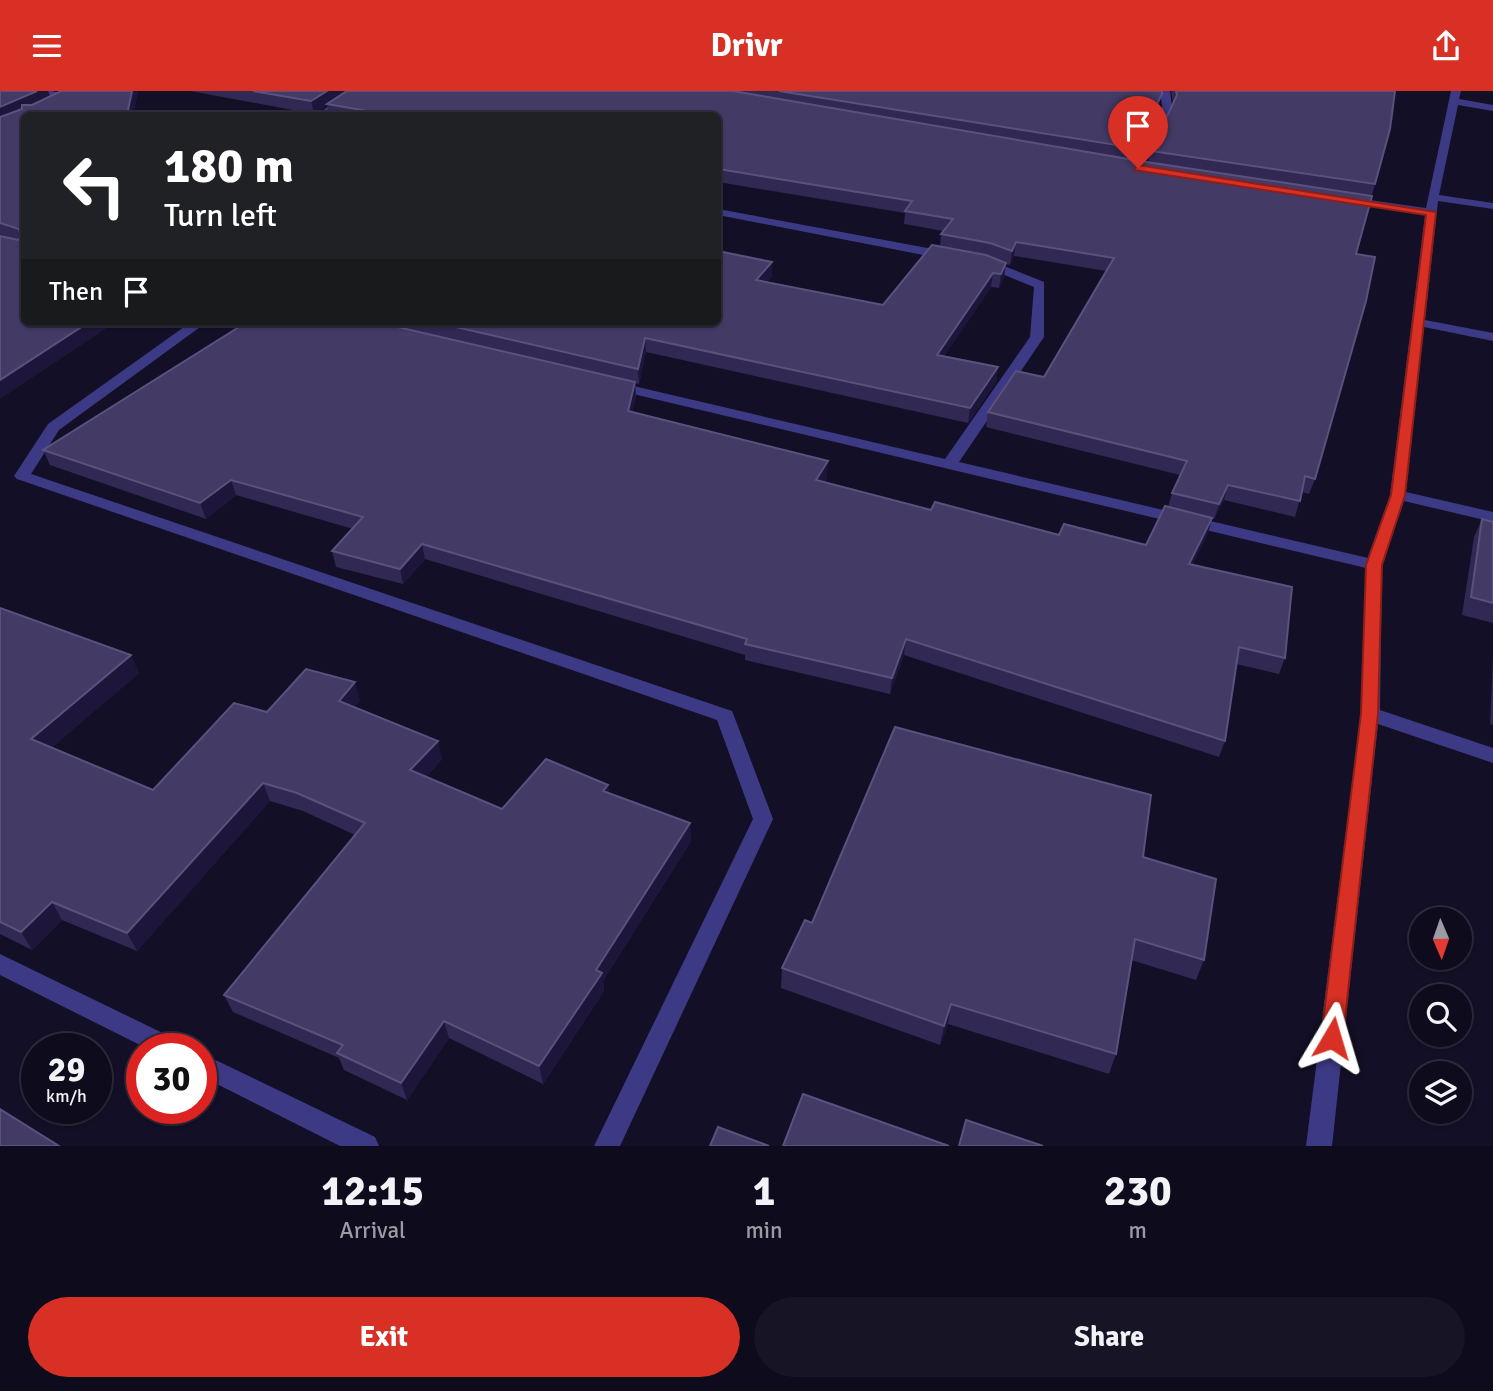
<!DOCTYPE html>
<html lang="en">
<head>
<meta charset="utf-8">
<style>
  :root { --surface:#0e0b1c; --page:#171425; --text:#f1f3f6; --muted:#9b9ba3; --line:#2e2b3b; --accent:#d93025 }
  body { margin:0; font-family:Signika,sans-serif; background:var(--page); color:var(--text); height:100vh; display:flex; flex-direction:column; font-size:26px; white-space:nowrap }
  * { box-sizing:border-box; margin:0 }
  p { font-size:23px; color:var(--muted) }
  .icon { flex:none; width:38px; height:38px; fill:none; stroke:currentColor; stroke-width:2; stroke-linecap:round; stroke-linejoin:round }
  .map { position:relative; height:1055px; overflow:hidden }
  .panel { display:flex; flex-direction:column; background:var(--surface); flex:1 }
  .panel>* { flex:none }
  .hud { position:absolute; left:21px; top:21px; width:700px; height:214px; border-radius:10px; box-shadow:0 2px 5px #0004,0 0 0 2px var(--line); background:#202124; color:#fff; overflow:hidden }
  .needle { width:46px; rotate:178deg }
  .tools { position:absolute; left:1409px; top:816px; display:grid; gap:14px }
  .tools a { display:grid; place-items:center; width:63px; height:63px; border-radius:50%; background:var(--surface); box-shadow:0 2px 5px #0004,0 0 0 2px var(--line); font-size:35px }
  .speed { position:absolute; left:21px; top:942px; display:flex; gap:14px; font-size:35px; font-weight:700; text-align:center }
  .speed>* { display:grid; place-content:center; width:91px; height:91px; border-radius:50%; background:var(--surface); box-shadow:0 2px 5px #0004,0 0 0 2px var(--line); line-height:1 }
  .speed small { font-size:18px; font-weight:400 }
  .speed .limit { border:10px solid #d22; background:#fff; color:#111 }
  .pin { position:absolute; display:grid; place-items:center; width:60px; height:60px; color:#fff; margin:-72px -30px; border-radius:50% 50% 50% 0; rotate:-45deg; box-shadow:0 0 7px #0007 }
  .pin .icon { rotate:45deg }
  .me { position:absolute; width:77px; margin:-38px; rotate:7deg; stroke-linejoin:round; filter:drop-shadow(0 0 5px #0008) }
  .turn { display:flex; align-items:center; gap:24px; height:147px; padding:0 28px; font-size:32px }
  .turn .icon { width:91px; height:91px; stroke-width:2.5 }
  .turn b { display:block; font-size:49px; line-height:60px }
  .then { display:flex; align-items:center; height:66px; padding:0 28px; background:#0003; gap:14px; font-size:26px }
  .eta { display:flex; justify-content:space-evenly; align-items:center; height:119px; text-align:center }
  .eta b { font-size:42px; font-weight:700; line-height:49px }
  .button { display:flex; gap:14px; margin-top:auto; padding:14px 28px }
  .button a { flex:1; height:80px; border-radius:42px; background:var(--accent); color:#fff; font-size:28px; font-weight:700; line-height:80px; text-align:center }
  .button a+a { background:var(--page); color:var(--text) }
  header { display:flex; justify-content:space-between; align-items:center; height:91px; padding:0 28px; background:var(--accent); color:#fff; font-size:32px; font-weight:700 }
  .map>svg:first-child { display:block }
  .lines { fill:none; stroke-linecap:round; stroke-linejoin:round }
  .minor { fill:#3d3a85; fill-rule:evenodd }
  .wall { fill:#312854; fill-rule:evenodd }
  .shaded-wall { fill:#1d163a }
  .building { fill:#433a66; stroke:#5a527e; stroke-width:2 }
  .route { fill:#d93025; stroke:#8d1f18; stroke-width:2 }
</style>
</head>
<body>
<header><svg class="icon" aria-label="menu" viewBox="0 0 24 24"><path d="M4 6h16M4 12h16M4 18h16"/></svg>Drivr<svg class="icon" aria-label="share" viewBox="0 0 24 24"><path d="M12 15V3M7 8l5-5 5 5M5 13v7h14v-7"/></svg></header>
<div class="map">
<svg width="1493" height="1055" viewBox="0 0 1493 1055">
  <rect width="100%" height="100%" fill="#130f26"/>
  <g class="lines">
    <g class="minor">
      <polygon points="32,0 52,0 74,6 69,9"/>
      <polygon points="351,0 363,0 327,24 316,24"/>
      <polygon points="1160,0 1170,0 1172,15 1143,77 1134,79 1133,77 1162,15"/>
      <polygon points="1451,0 1461,0 1459,8 1493,14 1493,20 1458,14 1439,104 1493,112 1493,118 1438,110 1425,229 1493,242 1493,250 1424,236 1406,401 1493,421 1493,431 1404,410 1382,474 1380,619 1493,657 1493,672 1378,633 1332,1055 1306,1055 1361,623 1366,477 612,298 605,294 612,290 945,368 1030,246 1034,196 980,174 978,171 984,167 1044,191 1044,246 959,371 1368,467 1390,404 1425,124 1348,112 1342,109 1348,106 1426,117"/>
      <polygon points="718,118 949,161 955,165 949,169 718,124"/>
      <polygon points="191,231 207,231 59,339 31,383 732,620 734,625 773,728 620,1055 594,1055 753,728 717,629 17,388 14,385 48,333"/>
      <polygon points="0,863 177,949 181,957 146,957 0,884"/>
      <polygon points="201,962 375,1046 379,1055 340,1055 201,985"/>
    </g>
  </g>
  <g class="wall">
    <polygon points="0,0 48,0 50,5 61,0 138,0 133,24 24,24 24,231 0,308"/>
    <path d="M190,0H1162L1159,15L1133,69L1148,71L1151,60L1173,12L1171,0H1395L1375,93L1356,163L1315,388L1309,403L1302,401L1295,426L1224,409L1214,428H1212L1208,442L1192,474L1285,567L1279,583L1236,573L1225,650L1219,666L904,564L890,603L745,569V564L425,468L403,493L336,476L332,460L353,438L236,404L206,428L50,374L43,359L247,231H718L772,171V185L767,191L883,214L940,155L941,143L943,140L904,133L905,122L718,91V24H329L327,14L314,23ZM1014,165L1106,180L1044,286L988,321L986,336L1180,384L1172,402L1168,416L1146,454L1059,444L931,419L824,391L827,386L632,321L636,306L635,292L639,293L646,261L968,332L996,291L998,276L944,265L991,196L999,197L1004,186L1006,173L1010,174Z"/>
    <polygon points="1482,428 1493,431 1493,532 1462,524 1474,446"/>
    <polygon points="0,517 139,582 52,656 153,699 267,621 360,610 354,616 442,668 426,686 502,718 608,694 609,702 690,732 691,750 603,890 604,900 543,993 449,947 407,1009 344,979 339,967 233,921 224,904 355,744 303,720 270,710 137,860 62,829 32,859 0,843"/>
    <polygon points="1493,566 1493,634 1490,633"/>
    <polygon points="1143,766 1204,869 1196,889 1131,869 1116,963 1109,983 948,933 940,954 781,897 782,877 812,832"/>
  </g>
  <g class="shaded-wall">
    <polygon points="37,0 48,0 51,8 0,30 0,16"/>
    <polygon points="132,0 138,0 133,24 127,24"/>
    <polygon points="327,0 346,0 314,23 311,10"/>
    <polygon points="1162,3 1159,15 1132,70 1135,57"/>
    <polygon points="1016,151 1014,165 1010,174 1012,160"/>
    <polygon points="772,171 772,185 756,203 756,189"/>
    <polygon points="1006,172 1004,186 999,197 1001,183"/>
    <polygon points="993,182 991,196 935,278 937,264"/>
    <polygon points="89,231 116,231 0,308 0,289"/>
    <polygon points="645,247 646,261 639,293 638,278"/>
    <polygon points="998,276 996,291 968,332 970,317"/>
    <polygon points="635,291 636,306 629,335 628,320"/>
    <polygon points="828,370 827,386 815,405 816,389"/>
    <polygon points="231,389 236,404 206,428 200,412"/>
    <polygon points="1228,394 1224,409 1214,428 1219,413"/>
    <polygon points="1212,427 1208,442 1185,489 1189,473"/>
    <polygon points="422,453 425,468 403,493 400,478"/>
    <polygon points="906,548 904,564 890,603 892,587"/>
    <polygon points="131,564 139,582 41,666 31,648"/>
    <polygon points="355,591 360,610 344,628 339,610"/>
    <polygon points="438,650 442,668 415,698 410,679"/>
    <polygon points="263,692 270,710 137,860 127,842"/>
    <polygon points="608,694 610,712 603,700"/>
    <polygon points="690,732 691,750 603,890 604,900 543,993 539,975 596,879"/>
    <polygon points="52,811 62,829 32,859 21,841"/>
    <polygon points="951,913 948,933 940,954 944,935"/>
    <polygon points="444,930 449,947 407,1009 401,992"/>
  </g>
  <g class="building">
    <polygon points="0,0 37,0 0,16"/>
    <polygon points="61,0 132,0 127,24 24,24 24,231 89,231 0,289 0,145 18,149 21,146 19,138 0,132 0,26 22,18 22,14 32,14"/>
    <polygon points="253,0 327,0 311,10"/>
    <polygon points="347,0 733,0 1140,70 1372,105 1356,163 1375,166 1366,210 1315,388 1305,385 1300,410 1228,394 1219,413 1172,402 1187,370 988,321 1016,280 1044,286 1114,167 1016,151 1012,160 990,152 941,143 953,128 905,120 912,110 718,78 718,24 390,24 327,13"/>
    <polygon points="779,0 1162,0 1162,3 1135,57"/>
    <polygon points="1176,0 1395,0 1390,38 1375,93 1151,60 1177,4"/>
    <polygon points="932,154 986,164 1006,172 1001,183 993,182 937,264 998,276 970,317 645,247 638,278 434,231 718,231 718,160 772,171 756,189 883,214"/>
    <polygon points="247,231 376,231 635,291 628,320 828,370 816,389 931,419 935,411 1059,444 1064,433 1146,454 1165,415 1212,427 1189,473 1292,496 1285,567 1239,556 1225,650 906,548 892,587 745,553 747,548 422,453 400,478 332,460 363,426 231,389 200,412 43,359"/>
    <polygon points="1482,428 1493,431 1493,512 1471,506"/>
    <polygon points="0,517 131,564 31,648 153,699 234,612 267,621 306,578 355,591 339,610 438,650 410,679 502,718 546,668 608,694 603,700 690,732 596,879 602,882 539,975 444,930 401,992 337,962 343,954 224,904 365,732 297,702 263,692 127,842 52,811 21,841 0,831"/>
    <polygon points="895,636 1151,704 1143,766 1216,788 1204,869 1135,848 1116,963 951,913 944,935 782,877 805,829 812,832"/>
    <polygon points="803,1003 949,1055 783,1055"/>
    <polygon points="0,1018 59,1055 0,1055"/>
    <polygon points="966,1029 1043,1055 959,1055"/>
    <polygon points="718,1036 769,1055 710,1055"/>
  </g>
  <polygon class="route" points="1138,74 1436,121 1405,404 1382,474 1378,623 1343,947 1339,954 1332,957 1324,954 1321,947 1361,623 1366,474 1391,404 1426,124 1134,79"/>
</svg>
<div class="tools">
<a><svg class="needle" viewBox="-14 -14 28 28"><path d="M0-13l5 13h-10z" fill="#e53935"/><path d="M0 13l5-13h-10z" fill="#9b9ba3"/></svg></a>
<a><svg class="icon" aria-label="search" viewBox="0 0 24 24"><circle cx="10" cy="10" r="6"/><path d="M15 15l6 6"/></svg></a>
<a><svg class="icon" aria-label="layers" viewBox="0 0 24 24"><path d="M12 4l9 5-9 5-9-5zM3 14l9 5 9-5"/></svg></a>
</div>
<div class="speed"><div>29<small>km/h</small></div><div class="limit">30</div></div>
<div class="pin" style="left:1138px;top:77px;background:#d93025"><svg class="icon" aria-label="arrive" viewBox="0 0 24 24"><path d="M6 21V4h12l-3 4 3 4H6"/></svg></div>
<svg class="me" style="left:1332px;top:947px" viewBox="-20 -20 40 40"><path d="M0-17L14 15 0 8-14 15z" fill="#d93025" stroke="#fff" stroke-width="4"/></svg>
<div class="hud">
<div class="turn"><svg class="icon" aria-label="left" viewBox="0 0 24 24"><path d="M17 20v-9H6M10 6l-5 5 5 5"/></svg><div><b>180 m</b>Turn left</div></div>
<div class="then">Then<svg class="icon" aria-label="arrive" viewBox="0 0 24 24"><path d="M6 21V4h12l-3 4 3 4H6"/></svg></div>
</div>
</div>
<section class="panel">
<div class="eta">
<div><b>12:15</b><p>Arrival</p></div>
<div><b>1</b><p>min</p></div>
<div><b>230</b><p>m</p></div>
</div>
<div class="button"><a>Exit</a><a>Share</a></div>
</section>
</body>
</html>
